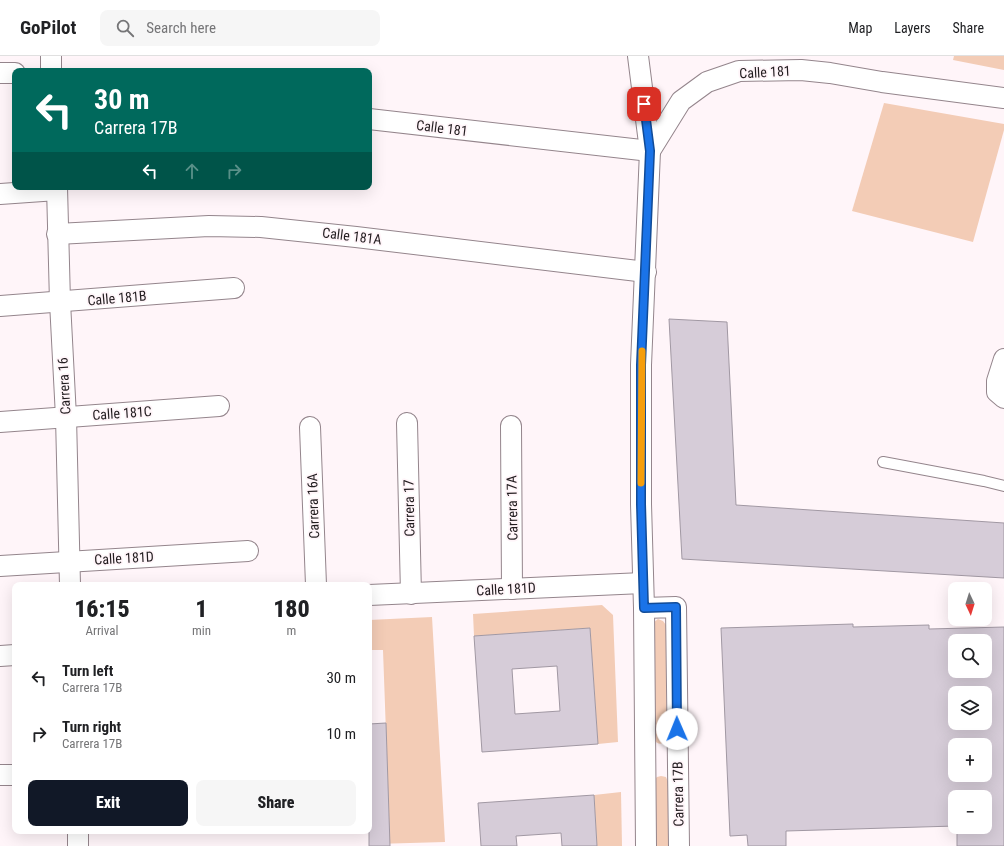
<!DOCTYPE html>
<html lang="en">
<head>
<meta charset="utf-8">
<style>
  :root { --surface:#fff; --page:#f6f6f6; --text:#202124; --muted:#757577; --line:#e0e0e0; --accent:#111827 }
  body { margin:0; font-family:"Roboto Condensed",sans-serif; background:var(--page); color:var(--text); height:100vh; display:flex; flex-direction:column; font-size:15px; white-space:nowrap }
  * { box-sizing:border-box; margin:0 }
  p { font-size:13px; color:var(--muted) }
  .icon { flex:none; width:22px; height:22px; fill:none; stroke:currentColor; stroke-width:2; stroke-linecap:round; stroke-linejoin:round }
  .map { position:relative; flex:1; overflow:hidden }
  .sheet { position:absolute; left:12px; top:526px; width:360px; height:252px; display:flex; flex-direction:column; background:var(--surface); border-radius:8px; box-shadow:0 4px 16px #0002 }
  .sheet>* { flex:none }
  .guide { position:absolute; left:12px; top:12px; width:360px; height:122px; border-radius:8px; box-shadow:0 4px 16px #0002; background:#00695c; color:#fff; overflow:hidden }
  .needle { width:26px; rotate:176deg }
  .tools { position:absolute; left:948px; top:526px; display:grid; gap:8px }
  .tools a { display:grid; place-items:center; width:44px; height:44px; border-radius:8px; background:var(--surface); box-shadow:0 4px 16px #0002; font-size:20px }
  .pin { position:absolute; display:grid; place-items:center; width:34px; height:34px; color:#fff; margin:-17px; border-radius:8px; box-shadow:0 2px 6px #0006 }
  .me { position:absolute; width:44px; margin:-22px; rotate:359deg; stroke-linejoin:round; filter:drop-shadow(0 0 3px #0008) }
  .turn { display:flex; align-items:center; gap:14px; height:84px; padding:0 16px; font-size:18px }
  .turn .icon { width:52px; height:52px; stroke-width:2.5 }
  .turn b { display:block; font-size:28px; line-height:34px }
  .lanes { display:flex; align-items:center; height:38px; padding:0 16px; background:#0003; justify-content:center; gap:20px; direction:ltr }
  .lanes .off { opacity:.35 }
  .eta { display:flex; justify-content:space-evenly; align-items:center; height:68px; text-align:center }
  .eta b { font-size:24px; font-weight:800; line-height:28px }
  .action { display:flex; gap:8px; margin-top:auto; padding:8px 16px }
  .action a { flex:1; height:46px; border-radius:8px; background:var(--accent); color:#fff; font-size:16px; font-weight:800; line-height:46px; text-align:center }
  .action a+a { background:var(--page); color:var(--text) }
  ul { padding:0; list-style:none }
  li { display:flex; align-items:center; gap:12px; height:56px; padding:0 16px }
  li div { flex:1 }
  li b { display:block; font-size:15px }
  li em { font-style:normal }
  header { display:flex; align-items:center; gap:24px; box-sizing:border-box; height:56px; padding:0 20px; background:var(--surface); border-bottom:1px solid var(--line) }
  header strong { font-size:19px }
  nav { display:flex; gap:22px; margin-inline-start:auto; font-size:14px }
  .search { width:280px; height:36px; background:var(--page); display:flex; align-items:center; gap:10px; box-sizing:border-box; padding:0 14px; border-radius:8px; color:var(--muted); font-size:15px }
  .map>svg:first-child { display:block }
  .green { fill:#f3ccb6 }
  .building { fill:#d6ccd8; stroke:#a198a3; fill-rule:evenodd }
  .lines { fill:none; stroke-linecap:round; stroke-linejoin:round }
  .lane-casing { stroke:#94858c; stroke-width:12 }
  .street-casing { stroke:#94858c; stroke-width:22 }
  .lane { stroke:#fff; stroke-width:10 }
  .street { stroke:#fff; stroke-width:20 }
  .route-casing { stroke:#114b97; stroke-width:10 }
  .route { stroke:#1a73e8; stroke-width:7 }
  .slow { stroke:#f59e0b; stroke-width:7 }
  .labels { text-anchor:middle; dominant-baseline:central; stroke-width:3.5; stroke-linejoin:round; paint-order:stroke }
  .street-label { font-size:14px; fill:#221c1f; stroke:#fff5f9 }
</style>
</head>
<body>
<header>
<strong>GoPilot</strong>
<div class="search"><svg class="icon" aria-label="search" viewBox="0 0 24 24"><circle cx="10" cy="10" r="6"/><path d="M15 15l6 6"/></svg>Search here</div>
<nav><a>Map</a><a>Layers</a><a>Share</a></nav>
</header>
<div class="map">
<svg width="1004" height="790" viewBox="0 0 1004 790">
  <rect width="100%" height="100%" fill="#fff5f9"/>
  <g class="green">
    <polygon points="954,0 1004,0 1004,14 953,4"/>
    <polygon points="884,47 1004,68 1004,74 973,186 852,155"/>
    <polygon points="602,549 613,559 618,686 598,688 590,572 474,580 473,558"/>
    <polygon points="432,561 445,786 375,788 389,760 383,594 369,594 369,564"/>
    <path d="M658,563L663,565L666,569L667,681L666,686C661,688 658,689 654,684L653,567Z"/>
    <polygon points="661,720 666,721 668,726 669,790 655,790 655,723 657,721"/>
    <polygon points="621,736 622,790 597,790 594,739"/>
  </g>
  <g class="building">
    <polygon points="669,263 727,266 736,449 1004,467 1004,522 682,503"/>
    <path d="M853,568V571L929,569V573L1004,571V790H957V771H985V741H955V770L786,775V790H748L747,779L730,780L721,572ZM955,585H985V615H955ZM955,637H985V667H955ZM955,689H985V719H955Z"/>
    <path d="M590,572L598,688L482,696L474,580ZM557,610L560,655L515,658L512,613Z"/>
    <polygon points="386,667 390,790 369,790 369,668"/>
    <polygon points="594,739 597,790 562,790 561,777 516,780 517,790 481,790 478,747"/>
  </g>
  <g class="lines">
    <g class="lane-casing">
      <polyline id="lane" points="883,406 984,425 1004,430"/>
    </g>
    <g class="street-casing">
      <g id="street">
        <polyline points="51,0 51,15"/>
        <polyline points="638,0 650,95 641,309 641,448 644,552 646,790"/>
        <polyline points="0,17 15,17"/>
        <polyline points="369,63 650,95"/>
        <polyline points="650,95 681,45 707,26 739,15 801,14 830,17 882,26 1004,42"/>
        <polyline points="57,131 60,246 66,361 70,529"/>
        <polyline points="0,138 57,134"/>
        <polyline points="57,178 209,170 261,171 356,181 646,216"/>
        <polyline points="0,250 234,232"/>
        <polyline points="1004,303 997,325 997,336 1004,342"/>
        <polyline points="0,366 219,350"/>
        <polyline points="407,367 411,538"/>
        <polyline points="511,370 512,533"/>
        <polyline points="310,371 316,529"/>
        <polyline points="0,510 248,495"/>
        <polyline points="369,539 643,527"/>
        <polyline points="644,552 676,551 679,790"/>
        <polyline points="0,600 15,599"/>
        <polyline points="0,719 15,719"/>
        <polyline points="78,775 78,790"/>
      </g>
    </g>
    <use href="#lane" class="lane"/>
    <use href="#street" class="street"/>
  </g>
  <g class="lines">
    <g class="route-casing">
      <polyline id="route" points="644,48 650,95 641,309 641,448 644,552 676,551 677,673"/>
    </g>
    <use href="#route" class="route"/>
    <polyline class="slow" points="641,427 642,295"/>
  </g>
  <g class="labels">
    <g class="street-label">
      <text transform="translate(765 16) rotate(-3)">Calle 181</text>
      <text transform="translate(442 72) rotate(7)">Calle 181</text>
      <text transform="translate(352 180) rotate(7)">Calle 181A</text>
      <text transform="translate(117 242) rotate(-5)">Calle 181B</text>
      <text transform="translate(64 330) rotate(-93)">Carrera 16</text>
      <text transform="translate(122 357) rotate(-4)">Calle 181C</text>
      <text transform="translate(313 450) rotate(-92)">Carrera 16A</text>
      <text transform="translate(409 452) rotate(-91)">Carrera 17</text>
      <text transform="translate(512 452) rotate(-91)">Carrera 17A</text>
      <text transform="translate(124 502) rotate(-3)">Calle 181D</text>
      <text transform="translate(506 533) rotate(-3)">Calle 181D</text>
      <text transform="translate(678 738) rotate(-91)">Carrera 17B</text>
    </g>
  </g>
</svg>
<div class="tools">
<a><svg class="needle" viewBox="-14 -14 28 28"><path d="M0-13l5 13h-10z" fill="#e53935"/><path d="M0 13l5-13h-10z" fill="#757577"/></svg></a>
<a><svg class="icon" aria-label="search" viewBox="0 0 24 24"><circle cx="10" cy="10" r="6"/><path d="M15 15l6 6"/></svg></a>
<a><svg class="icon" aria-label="layers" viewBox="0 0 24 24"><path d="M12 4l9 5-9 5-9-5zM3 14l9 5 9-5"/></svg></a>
<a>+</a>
<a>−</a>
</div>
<div class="pin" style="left:644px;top:48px;background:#d93025"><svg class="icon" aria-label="arrive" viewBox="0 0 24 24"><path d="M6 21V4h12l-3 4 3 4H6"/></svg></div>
<svg class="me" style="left:677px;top:673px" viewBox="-20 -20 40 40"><circle r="19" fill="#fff"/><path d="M0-13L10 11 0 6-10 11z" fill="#1a73e8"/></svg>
<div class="guide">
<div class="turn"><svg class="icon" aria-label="left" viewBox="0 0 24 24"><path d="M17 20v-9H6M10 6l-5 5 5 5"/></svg><div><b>30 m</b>Carrera 17B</div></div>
<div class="lanes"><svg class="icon" aria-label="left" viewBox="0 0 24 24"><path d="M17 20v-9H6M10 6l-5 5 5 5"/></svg><svg class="icon off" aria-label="ahead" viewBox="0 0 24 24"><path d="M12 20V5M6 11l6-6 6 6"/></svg><svg class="icon off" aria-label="right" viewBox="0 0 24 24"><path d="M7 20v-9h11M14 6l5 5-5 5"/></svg></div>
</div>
<section class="sheet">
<div class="eta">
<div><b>16:15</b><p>Arrival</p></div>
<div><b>1</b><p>min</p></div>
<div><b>180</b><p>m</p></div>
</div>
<ul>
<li><svg class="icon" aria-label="left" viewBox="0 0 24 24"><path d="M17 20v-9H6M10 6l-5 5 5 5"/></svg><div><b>Turn left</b><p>Carrera 17B</p></div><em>30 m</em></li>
<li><svg class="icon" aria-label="right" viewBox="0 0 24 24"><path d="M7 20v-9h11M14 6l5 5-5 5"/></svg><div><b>Turn right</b><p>Carrera 17B</p></div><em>10 m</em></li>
</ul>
<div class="action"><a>Exit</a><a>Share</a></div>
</section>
</div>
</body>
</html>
